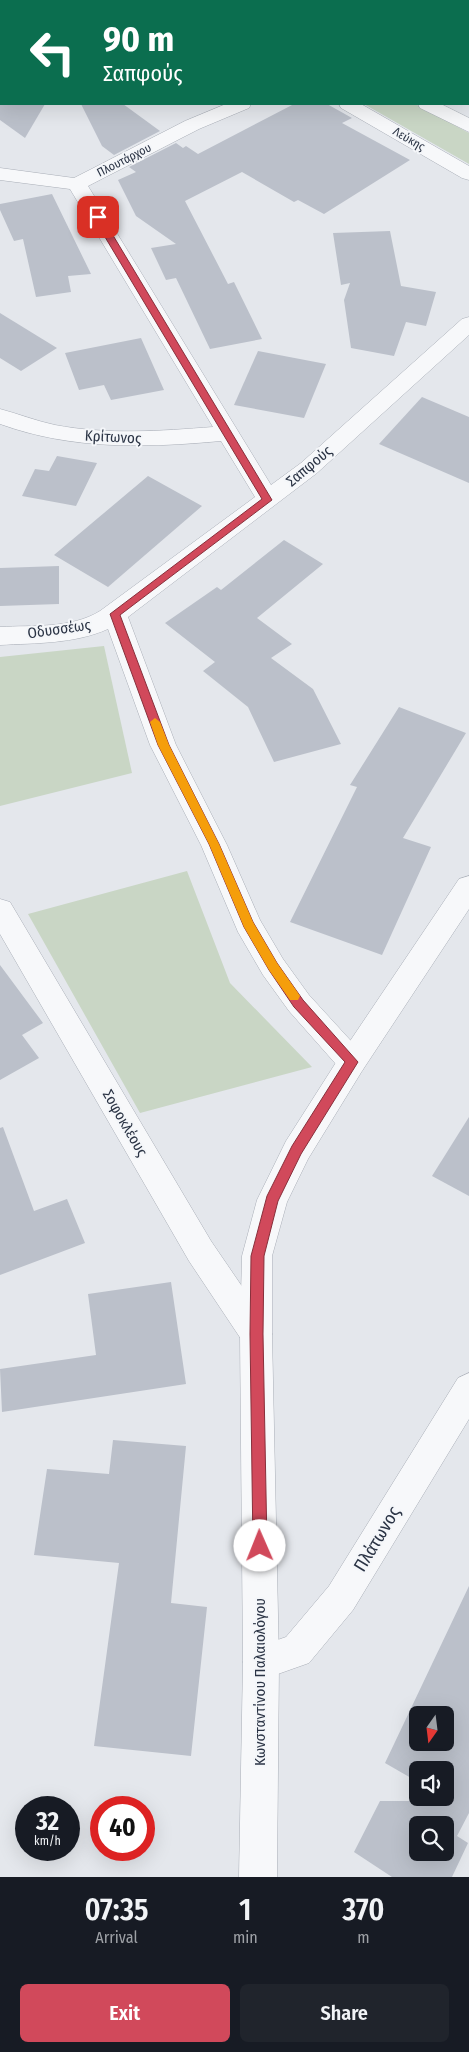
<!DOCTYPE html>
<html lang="en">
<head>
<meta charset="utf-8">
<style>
  :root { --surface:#171b24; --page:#20242c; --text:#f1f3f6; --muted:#9ea1a6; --accent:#d1495b }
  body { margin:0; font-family:"Fira Sans Condensed",sans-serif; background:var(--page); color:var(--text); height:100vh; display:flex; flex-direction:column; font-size:19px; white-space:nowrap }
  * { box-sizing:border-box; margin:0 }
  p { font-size:16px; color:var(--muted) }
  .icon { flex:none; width:28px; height:28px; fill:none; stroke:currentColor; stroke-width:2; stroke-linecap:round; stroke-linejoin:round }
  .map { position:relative; height:1877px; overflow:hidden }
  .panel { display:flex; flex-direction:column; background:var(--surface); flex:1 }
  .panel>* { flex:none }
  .top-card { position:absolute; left:0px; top:0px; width:470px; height:105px; box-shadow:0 5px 20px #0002; background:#0b6e4f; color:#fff; overflow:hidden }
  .needle { width:32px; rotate:194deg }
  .buttons { position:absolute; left:409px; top:1706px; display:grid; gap:10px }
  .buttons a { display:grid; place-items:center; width:45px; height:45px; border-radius:8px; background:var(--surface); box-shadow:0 5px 20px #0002; font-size:25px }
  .speed { position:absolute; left:15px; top:1796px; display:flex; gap:10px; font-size:25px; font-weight:700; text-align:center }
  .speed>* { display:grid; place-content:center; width:65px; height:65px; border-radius:50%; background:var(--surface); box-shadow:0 5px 20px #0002; line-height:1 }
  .speed small { font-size:12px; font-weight:400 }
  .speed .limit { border:8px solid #d22; background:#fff; color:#111 }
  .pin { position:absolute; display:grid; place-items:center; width:42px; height:42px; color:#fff; margin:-21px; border-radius:10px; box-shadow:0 2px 8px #0006 }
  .me { position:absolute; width:55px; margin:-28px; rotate:359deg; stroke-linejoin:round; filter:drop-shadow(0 0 4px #0008) }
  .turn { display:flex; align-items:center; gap:18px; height:105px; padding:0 20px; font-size:22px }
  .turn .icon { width:65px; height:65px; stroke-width:2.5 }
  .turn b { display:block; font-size:35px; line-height:42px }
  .eta { display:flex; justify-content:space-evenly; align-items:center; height:85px; text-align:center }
  .eta b { font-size:30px; font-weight:600; line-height:35px }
  .button { display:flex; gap:10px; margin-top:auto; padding:10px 20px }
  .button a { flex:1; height:58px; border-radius:8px; background:var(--accent); color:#fff; font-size:20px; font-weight:600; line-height:58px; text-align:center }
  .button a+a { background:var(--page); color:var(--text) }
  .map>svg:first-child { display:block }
  .green { fill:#c9d6c5 }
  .building { fill:#bbc0ca; fill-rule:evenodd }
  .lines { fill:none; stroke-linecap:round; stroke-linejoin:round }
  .minor-casing { stroke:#a9aeb7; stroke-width:1 }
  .tertiary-casing { stroke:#a9aeb7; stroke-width:1 }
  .minor { fill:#f7f8fa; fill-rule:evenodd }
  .tertiary { fill:#f7f8fa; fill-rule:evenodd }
  .route { fill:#d1495b; stroke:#882f3b }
  .slow { fill:#f59e0b }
  .labels { text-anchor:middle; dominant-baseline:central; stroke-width:4; stroke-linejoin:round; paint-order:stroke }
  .far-street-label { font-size:12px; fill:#2b3445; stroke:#f4f6f9 }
  .street-label { font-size:15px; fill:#2b3445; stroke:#f4f6f9 }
  .near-street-label { font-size:18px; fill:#2b3445; stroke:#f4f6f9 }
</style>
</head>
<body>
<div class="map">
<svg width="469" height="1877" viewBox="0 0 469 1877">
  <rect width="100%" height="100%" fill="#e4e7ec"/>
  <g class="green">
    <polygon points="364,104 415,104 469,133 469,164"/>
    <polygon points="104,646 132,773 0,806 0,657"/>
    <polygon points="187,871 230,983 312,1067 140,1113 28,914"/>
  </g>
  <g class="building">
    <polygon points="0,104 45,104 25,138 0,120"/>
    <polygon points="81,104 123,104 160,131 114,155 102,146"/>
    <polygon points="294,104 327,104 352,118 342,123 410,160 324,214 298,200 294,202 242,172 185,201 228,284 234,282 262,339 210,349 176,278 166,280 151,248 176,244 136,216 118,180 136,172 129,167 176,143 183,148 186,146 198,154"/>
    <polygon points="52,194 91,274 68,276 71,292 36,297 23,239 14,241 0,210 0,204"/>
    <polygon points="390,231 401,286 436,292 426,326 406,322 394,356 351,348 344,300 350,283 341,285 333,233"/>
    <polygon points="0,313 57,348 21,371 0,358"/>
    <polygon points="141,338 164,390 111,400 104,385 79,390 65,353"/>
    <polygon points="258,351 326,364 304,418 234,405"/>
    <polygon points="422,397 469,417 469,483 379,444"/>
    <polygon points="57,456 97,463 76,506 22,496 35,469 49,471"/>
    <polygon points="148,476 202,506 108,587 54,555"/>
    <polygon points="284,540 323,564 257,618 292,644 271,658 313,689 341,744 274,762 248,707 203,671 215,662 165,623 217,587 221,590"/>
    <polygon points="59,566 59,604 0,606 0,568"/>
    <polygon points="399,707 466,733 403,838 431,847 382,955 290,922 357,787 350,785"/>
    <polygon points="0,965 43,1023 22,1035 39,1058 0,1080"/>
    <polygon points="469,1117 469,1196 432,1176"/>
    <polygon points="3,1127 34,1211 67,1199 85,1243 0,1275 0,1128"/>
    <polygon points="171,1282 186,1384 2,1412 0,1369 96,1355 88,1294"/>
    <polygon points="113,1440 186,1446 171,1603 207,1607 191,1756 94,1746 119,1563 34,1555 47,1469 109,1474"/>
    <path d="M469,1586V1813L457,1836L468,1843L452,1877H392L354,1852L380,1801H449L443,1798H445V1770H418V1782L385,1763ZM418,1715H445V1742H418ZM418,1825H445V1852H418Z"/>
  </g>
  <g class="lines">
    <g class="minor-casing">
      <g id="minor">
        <polygon points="168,0 188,0 189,1 169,1"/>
        <rect x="362" y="0" width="18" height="1"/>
        <path d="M226,104H251L249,108L199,129L88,186L271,485L301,463L462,319L469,317V335L317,473L128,617L176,745L227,845L260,920L283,959L309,995L362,1053L366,1062L362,1071L352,1075L342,1071L289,1011L263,975L238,932L201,845L150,745L108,629C74,644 36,643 0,645V627C33,625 71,629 100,611L255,497L221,441C146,448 72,450 0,424V409C19,414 36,421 55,425C107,435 161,431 213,427L70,189L0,180V168L74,178L185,121Z"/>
        <polygon points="339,104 361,104 469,166 469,180 462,178 341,108"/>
        <polygon points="418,104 441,104 469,118 469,132 420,108"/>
        <polygon points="0,899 10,902 211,1241 267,1323 272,1334 267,1345 256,1349 245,1345 189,1261 0,934"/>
        <polygon points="469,1373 469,1419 353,1610 309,1663 261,1680 249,1674 243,1662 249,1650 286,1637 329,1586 458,1378"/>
      </g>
    </g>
    <g class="tertiary-casing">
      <polygon id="tertiary" points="469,876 469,909 362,1071 308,1159 287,1202 272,1256 272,1334 279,1662 277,1877 239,1877 243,1662 240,1334 242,1256 257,1200 286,1141 342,1053 459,879"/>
    </g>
    <use href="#minor" class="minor"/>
    <use href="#tertiary" class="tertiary"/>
  </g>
  <polygon class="route" points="98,214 102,217 272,500 120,615 169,745 219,844 253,922 277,963 303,1000 358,1062 301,1154 278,1201 264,1256 263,1334 267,1546 265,1551 260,1553 255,1551 253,1546 250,1334 251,1256 267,1196 292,1146 345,1062 294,1007 269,970 244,927 209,844 158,745 110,614 262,499 93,217"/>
  <polygon class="slow" points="155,718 160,722 169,745 219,844 253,922 277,963 298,993 300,996 298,1000 290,1000 269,970 244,927 209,844 158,745 150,722"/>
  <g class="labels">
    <g class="far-street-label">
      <text transform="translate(409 139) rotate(30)">Λεύκης</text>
      <text transform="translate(124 160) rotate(-27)">Πλουτάρχου</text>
    </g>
    <g class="street-label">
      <text transform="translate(113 437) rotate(3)">Κρίτωνος</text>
      <text transform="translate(309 466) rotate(-40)">Σαπφούς</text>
      <text transform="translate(59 629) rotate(-8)">Οδυσσέως</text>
      <text transform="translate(125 1123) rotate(60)">Σοφοκλέους</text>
      <text transform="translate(260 1682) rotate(-90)">Κωνσταντίνου Παλαιολόγου</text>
    </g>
    <g class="near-street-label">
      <text transform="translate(377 1539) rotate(-59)">Πλάτωνος</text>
    </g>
  </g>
</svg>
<div class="buttons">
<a><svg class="needle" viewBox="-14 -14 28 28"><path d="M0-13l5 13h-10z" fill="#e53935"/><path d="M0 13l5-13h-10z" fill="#9ea1a6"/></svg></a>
<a><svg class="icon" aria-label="sound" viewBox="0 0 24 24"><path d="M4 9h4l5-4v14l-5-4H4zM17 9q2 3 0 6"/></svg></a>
<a><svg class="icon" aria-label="search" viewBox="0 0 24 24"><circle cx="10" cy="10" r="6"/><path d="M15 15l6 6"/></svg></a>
</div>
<div class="speed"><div>32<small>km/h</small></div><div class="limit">40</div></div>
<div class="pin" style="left:98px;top:217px;background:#d93025"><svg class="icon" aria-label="arrive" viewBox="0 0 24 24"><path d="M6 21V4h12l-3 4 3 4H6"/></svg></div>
<svg class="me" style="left:260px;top:1546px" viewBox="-20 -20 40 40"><circle r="19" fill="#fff"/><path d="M0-13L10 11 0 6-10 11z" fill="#d1495b"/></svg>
<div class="top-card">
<div class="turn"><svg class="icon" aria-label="left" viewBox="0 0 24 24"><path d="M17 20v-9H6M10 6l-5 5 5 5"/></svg><div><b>90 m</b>Σαπφούς</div></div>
</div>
</div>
<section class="panel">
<div class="eta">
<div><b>07:35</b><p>Arrival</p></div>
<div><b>1</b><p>min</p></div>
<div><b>370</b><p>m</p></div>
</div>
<div class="button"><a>Exit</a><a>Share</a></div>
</section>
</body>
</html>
